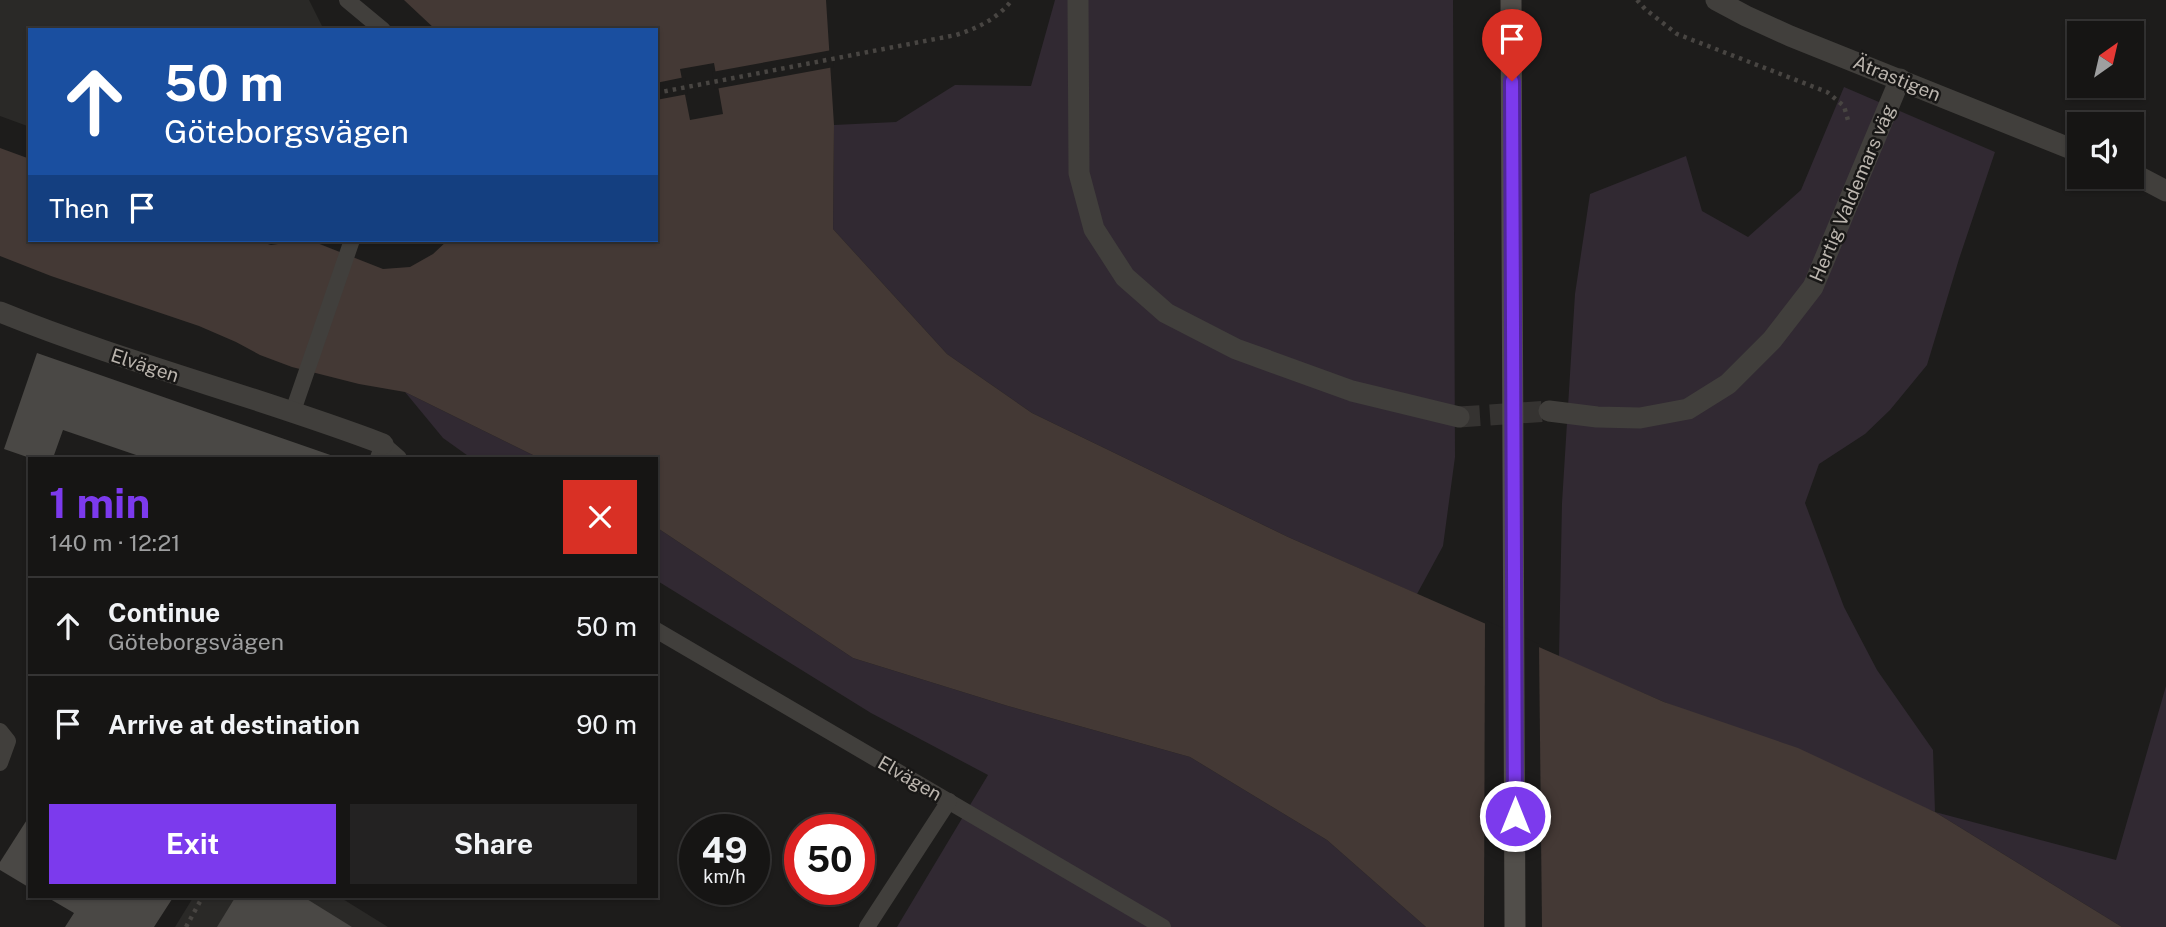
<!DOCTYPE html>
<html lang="en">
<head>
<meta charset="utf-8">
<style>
  :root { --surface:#161514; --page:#232222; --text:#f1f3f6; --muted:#9e9fa0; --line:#353434; --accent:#7c3aed }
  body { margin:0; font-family:"Public Sans",sans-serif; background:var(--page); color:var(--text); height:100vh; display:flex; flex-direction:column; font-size:26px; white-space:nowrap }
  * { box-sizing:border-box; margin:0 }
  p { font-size:23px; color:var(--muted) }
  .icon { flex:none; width:38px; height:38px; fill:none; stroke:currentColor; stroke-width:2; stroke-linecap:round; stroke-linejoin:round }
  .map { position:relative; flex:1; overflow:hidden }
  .drawer { position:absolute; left:28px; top:457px; width:630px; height:441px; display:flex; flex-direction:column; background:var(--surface); border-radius:0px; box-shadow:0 2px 5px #0004,0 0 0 2px var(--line) }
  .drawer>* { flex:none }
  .guide { position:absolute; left:28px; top:28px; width:630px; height:214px; border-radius:0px; box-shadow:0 2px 5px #0004,0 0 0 2px var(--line); background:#1a4fa0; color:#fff; overflow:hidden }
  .needle { width:46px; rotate:34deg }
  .buttons { position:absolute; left:2067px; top:21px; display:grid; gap:14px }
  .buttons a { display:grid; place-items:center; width:77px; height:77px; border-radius:0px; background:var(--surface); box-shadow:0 2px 5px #0004,0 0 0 2px var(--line); font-size:35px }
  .speed { position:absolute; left:679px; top:814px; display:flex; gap:14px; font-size:35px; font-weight:700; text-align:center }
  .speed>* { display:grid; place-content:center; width:91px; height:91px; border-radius:50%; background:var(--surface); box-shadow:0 2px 5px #0004,0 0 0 2px var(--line); line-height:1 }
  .speed small { font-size:18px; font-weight:400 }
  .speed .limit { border:10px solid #d22; background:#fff; color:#111 }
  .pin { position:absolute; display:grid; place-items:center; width:60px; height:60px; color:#fff; margin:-72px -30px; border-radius:50% 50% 50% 0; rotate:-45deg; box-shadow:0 0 7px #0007 }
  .pin .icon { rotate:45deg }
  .me { position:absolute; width:77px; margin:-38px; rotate:0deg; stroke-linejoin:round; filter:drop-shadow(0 0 5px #0008) }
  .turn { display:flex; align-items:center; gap:24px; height:147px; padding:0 21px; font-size:32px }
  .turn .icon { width:91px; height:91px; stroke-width:2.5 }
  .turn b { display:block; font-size:49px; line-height:60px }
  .then { display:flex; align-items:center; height:66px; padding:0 21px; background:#0003; gap:14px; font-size:26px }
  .round { display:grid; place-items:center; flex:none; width:74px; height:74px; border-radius:0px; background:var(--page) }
  .overview { display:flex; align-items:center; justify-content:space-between; height:119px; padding:0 21px }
  h1 { font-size:42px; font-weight:700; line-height:52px; color:var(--accent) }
  .primary-button { display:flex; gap:14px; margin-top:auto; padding:14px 21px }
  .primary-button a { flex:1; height:80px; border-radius:0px; background:var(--accent); color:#fff; font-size:28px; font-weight:700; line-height:80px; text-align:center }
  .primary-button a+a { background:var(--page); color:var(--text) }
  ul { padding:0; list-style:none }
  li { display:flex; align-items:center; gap:21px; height:98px; padding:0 21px; border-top:2px solid var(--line) }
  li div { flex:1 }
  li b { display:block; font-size:26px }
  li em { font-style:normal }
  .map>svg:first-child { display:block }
  .built { fill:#2a2927 }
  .green { fill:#312932 }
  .water { fill:#443935; fill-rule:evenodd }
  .pier { fill:#1d1c1b }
  .building { fill:#4a4845 }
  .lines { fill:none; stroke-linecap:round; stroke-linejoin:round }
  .minor-tunnel { stroke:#353331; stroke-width:21; stroke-dasharray:21 10; stroke-linecap:butt }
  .path { stroke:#484542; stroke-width:4.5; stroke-dasharray:3.5 5; stroke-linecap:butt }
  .service { stroke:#413f3c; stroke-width:16 }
  .minor { stroke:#413f3c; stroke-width:21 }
  .secondary { stroke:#514e4a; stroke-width:21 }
  .route-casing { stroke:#51269a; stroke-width:18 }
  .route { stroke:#7c3aed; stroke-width:12 }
  .labels { text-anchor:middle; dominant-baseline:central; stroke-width:5; stroke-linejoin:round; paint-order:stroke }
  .street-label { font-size:19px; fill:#bbb5ae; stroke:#181716 }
</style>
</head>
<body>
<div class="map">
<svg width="2166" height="927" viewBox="0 0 2166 927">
  <rect width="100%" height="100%" fill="#1d1c1b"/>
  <g class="built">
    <polygon points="0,0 309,0 324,30 30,30 30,127 0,116"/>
    <polygon points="194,896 338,896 388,927 175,927"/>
  </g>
  <g class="green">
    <polygon points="1055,0 1453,0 1455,457 1443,546 1417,594 1288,537 1032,413 947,354 833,229 834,125 896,122 955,85 1031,86"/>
    <polygon points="1844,87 1995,152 1959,259 1927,365 1890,410 1865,434 1819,464 1805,503 1844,607 1877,670 1933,750 1935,812 2116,860 2166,686 2166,927 2122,927 1935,812 1664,702 1559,657 1562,503 1575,294 1590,194 1686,156 1702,211 1748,237 1801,190"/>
    <polygon points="405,392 539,458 471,458 443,438"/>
    <polygon points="656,527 853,658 1008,706 1190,757 1327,840 1426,927 897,927 988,775 871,713 656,580"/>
  </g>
  <path class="water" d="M404,0H826L834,125L833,229L947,354L1032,413L1288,537L1664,702L1798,748L1935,812L2122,927H1426L1327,840L1190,757L1008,706L853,658L656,527V458H539L405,392L359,384L292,367L260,355L236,342L199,326L51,276L0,256V148L30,159V240H255L271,245L292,242L317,243L383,269L410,267L433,254L448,240H656V30H436ZM714,63L723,114L690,120L680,69Z"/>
  <g class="pier">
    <polygon points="832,50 834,67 715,89 712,72"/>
    <polygon points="685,77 688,94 656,100 656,83"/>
    <polygon points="1485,620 1539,644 1542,927 1484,927"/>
  </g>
  <g class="building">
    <polygon points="37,353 339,458 138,458 139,456 63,430 53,458 30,458 4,449"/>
    <polygon points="30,815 30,888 0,870 0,862"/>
    <polygon points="45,896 174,896 154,927 65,927 74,913"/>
    <polygon points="236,896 302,896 352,927 217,927"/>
  </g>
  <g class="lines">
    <polyline class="minor-tunnel" points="1459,417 1549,411"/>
    <g class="path">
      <polyline points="1637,0 1645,9 1677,34 1827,92 1844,106 1849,124"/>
      <path d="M656,93L956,35C978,28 997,19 1012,0"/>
      <polyline points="186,927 203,896"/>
    </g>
    <g class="service">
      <polyline points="347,0 383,30"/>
      <polyline points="293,411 352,240"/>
      <polyline points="378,458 383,444 399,458"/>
      <polyline points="656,630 1163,927"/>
      <polyline points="0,731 8,741 0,763"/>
      <polyline points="867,927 949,801"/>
    </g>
    <g class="minor">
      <polyline points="1078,0 1079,173 1094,229 1125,277 1166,313 1236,349 1352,391 1459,417"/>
      <polyline points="1716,0 1746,16 1790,36 2079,152"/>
      <polyline points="2132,173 2166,191"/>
      <path d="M0,312C125,363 257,396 383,444"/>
      <polyline points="1549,411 1597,417 1640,418 1688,409 1728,384 1772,340 1813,287 1900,79"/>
    </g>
    <polyline class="secondary" points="1511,0 1515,927"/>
  </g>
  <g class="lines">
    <g class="route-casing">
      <polyline id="route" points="1512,81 1515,816"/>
    </g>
    <use href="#route" class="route"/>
  </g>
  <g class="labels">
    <g class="street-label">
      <text transform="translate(1897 78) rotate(22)">Ätrastigen</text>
      <text transform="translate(1852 193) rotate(-67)">Hertig Valdemars väg</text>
      <text transform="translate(145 365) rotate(18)">Elvägen</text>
      <text transform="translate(910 778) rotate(30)">Elvägen</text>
    </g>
  </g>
</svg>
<div class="buttons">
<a><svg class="needle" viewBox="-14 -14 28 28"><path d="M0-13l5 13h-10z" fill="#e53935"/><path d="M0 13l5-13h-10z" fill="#9e9fa0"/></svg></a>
<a><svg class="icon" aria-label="sound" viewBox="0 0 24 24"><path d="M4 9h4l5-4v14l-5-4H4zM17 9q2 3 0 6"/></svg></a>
</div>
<div class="speed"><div>49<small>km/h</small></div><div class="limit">50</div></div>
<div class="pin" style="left:1512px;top:81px;background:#d93025"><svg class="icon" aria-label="arrive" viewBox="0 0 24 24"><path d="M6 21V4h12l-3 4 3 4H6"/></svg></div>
<svg class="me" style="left:1515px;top:816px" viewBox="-20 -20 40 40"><circle r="17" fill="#7c3aed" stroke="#fff" stroke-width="3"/><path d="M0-11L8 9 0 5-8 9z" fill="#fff"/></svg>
<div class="guide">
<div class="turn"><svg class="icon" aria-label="ahead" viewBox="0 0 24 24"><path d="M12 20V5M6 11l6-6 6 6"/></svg><div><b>50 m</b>Göteborgsvägen</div></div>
<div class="then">Then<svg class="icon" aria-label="arrive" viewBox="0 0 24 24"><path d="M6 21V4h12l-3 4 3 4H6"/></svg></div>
</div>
<section class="drawer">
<div class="overview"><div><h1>1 min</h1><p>140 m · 12:21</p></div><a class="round" style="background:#d93025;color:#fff"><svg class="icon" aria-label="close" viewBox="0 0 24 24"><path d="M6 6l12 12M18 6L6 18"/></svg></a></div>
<ul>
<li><svg class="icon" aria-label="ahead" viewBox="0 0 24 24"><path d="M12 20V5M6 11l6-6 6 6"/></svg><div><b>Continue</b><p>Göteborgsvägen</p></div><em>50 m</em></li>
<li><svg class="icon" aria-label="arrive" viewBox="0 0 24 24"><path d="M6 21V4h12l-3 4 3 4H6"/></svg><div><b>Arrive at destination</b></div><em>90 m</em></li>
</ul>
<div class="primary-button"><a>Exit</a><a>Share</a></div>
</section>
</div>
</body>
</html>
